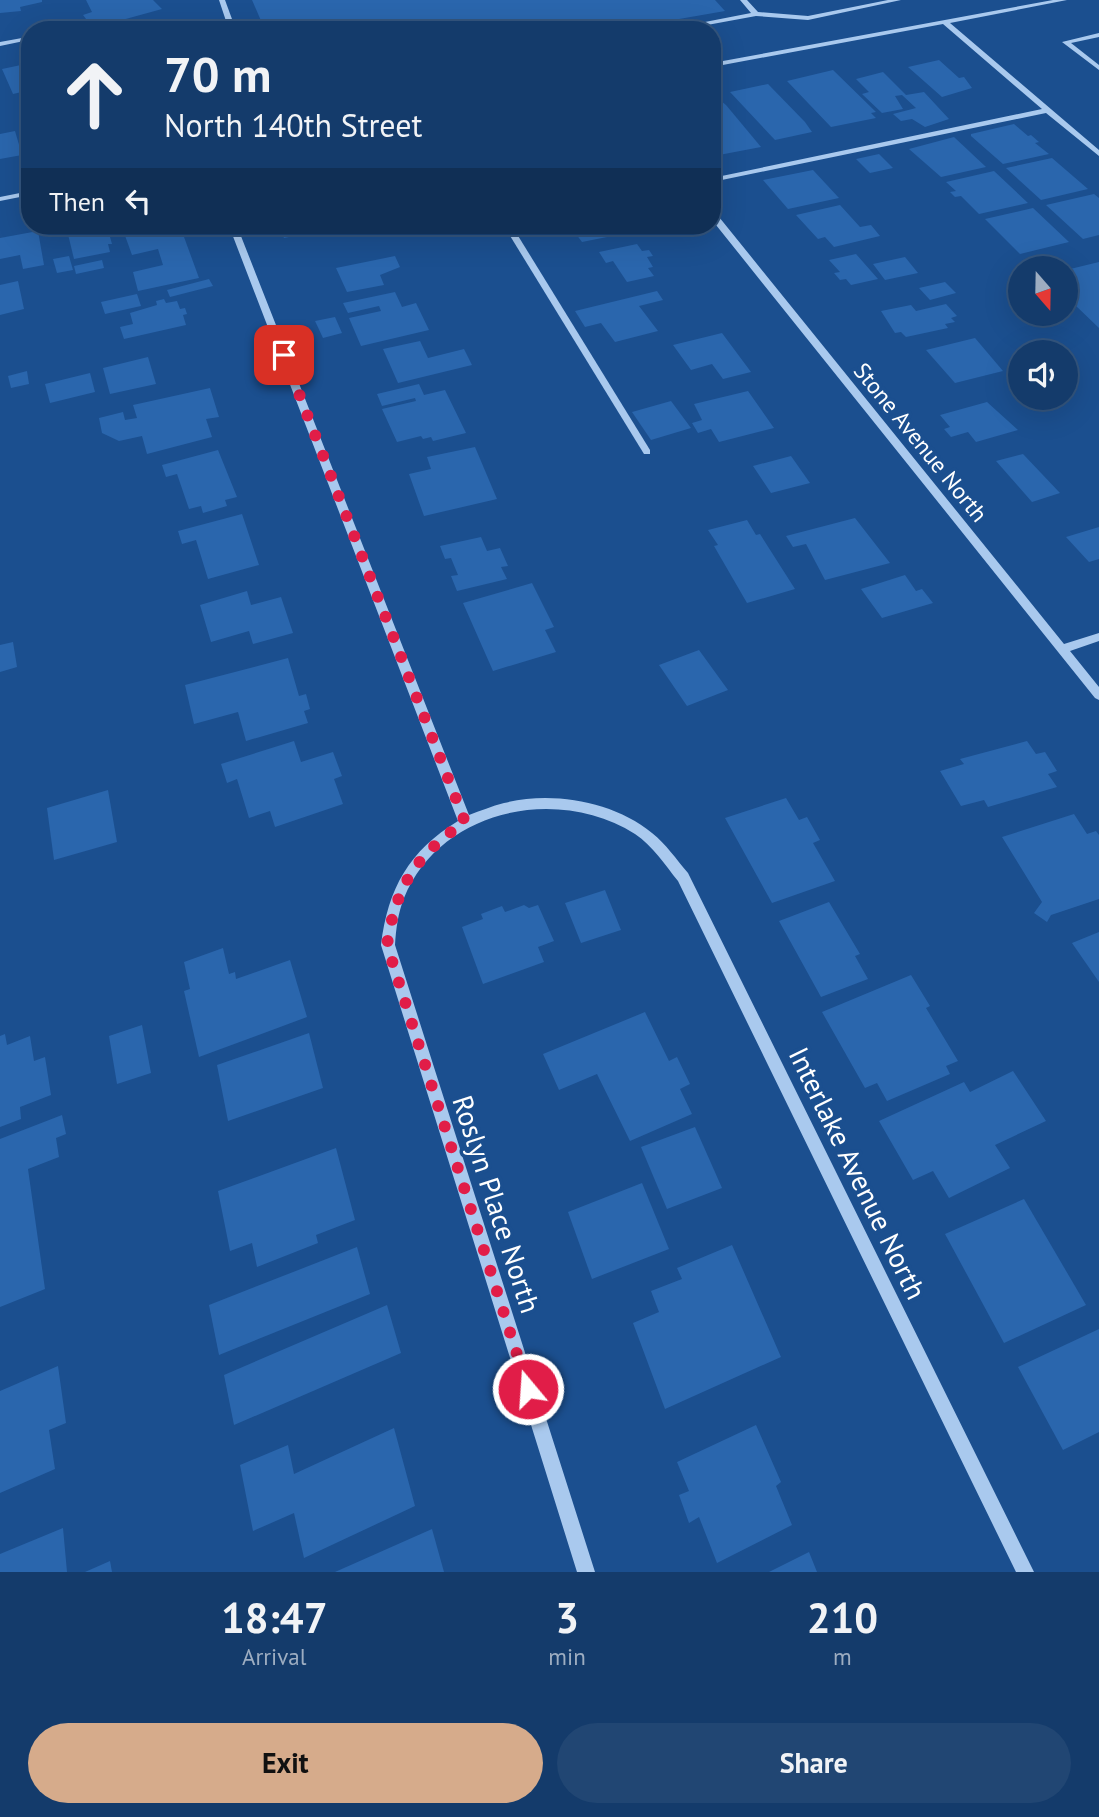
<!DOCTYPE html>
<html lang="en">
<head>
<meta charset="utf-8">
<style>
  :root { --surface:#143b6b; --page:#214673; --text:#f1f3f6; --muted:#9dadc1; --line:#33557e; --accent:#d6ab8b }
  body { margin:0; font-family:"PT Sans",sans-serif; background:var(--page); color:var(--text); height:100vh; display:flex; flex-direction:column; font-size:26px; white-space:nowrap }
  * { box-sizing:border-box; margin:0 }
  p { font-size:23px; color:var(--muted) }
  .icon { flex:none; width:38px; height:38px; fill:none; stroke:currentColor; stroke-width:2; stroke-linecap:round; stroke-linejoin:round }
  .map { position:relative; height:1572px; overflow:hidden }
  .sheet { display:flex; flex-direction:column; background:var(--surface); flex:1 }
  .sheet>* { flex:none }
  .top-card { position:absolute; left:21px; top:21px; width:700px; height:214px; border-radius:28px; box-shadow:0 7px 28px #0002,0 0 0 2px var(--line); background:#143b6b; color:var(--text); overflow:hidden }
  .needle { width:46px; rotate:160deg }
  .tools { position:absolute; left:1008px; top:256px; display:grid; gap:14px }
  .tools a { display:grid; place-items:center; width:70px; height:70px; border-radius:50%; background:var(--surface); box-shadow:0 7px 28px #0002,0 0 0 2px var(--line); font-size:35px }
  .pin { position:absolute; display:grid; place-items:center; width:60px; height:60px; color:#fff; margin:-30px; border-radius:14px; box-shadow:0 4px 10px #0006 }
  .me { position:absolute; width:77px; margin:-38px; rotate:342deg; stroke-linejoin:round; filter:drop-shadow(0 0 5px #0008) }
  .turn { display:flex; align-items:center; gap:24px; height:147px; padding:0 28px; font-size:32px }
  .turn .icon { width:91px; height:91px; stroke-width:2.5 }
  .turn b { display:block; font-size:49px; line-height:60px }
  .then { display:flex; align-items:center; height:66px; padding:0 28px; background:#0003; gap:14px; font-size:26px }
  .eta { display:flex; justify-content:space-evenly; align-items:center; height:119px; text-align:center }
  .eta b { font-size:42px; font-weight:700; line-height:49px }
  .action { display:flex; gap:14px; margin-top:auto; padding:14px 28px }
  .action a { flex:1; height:80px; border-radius:42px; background:var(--accent); color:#111; font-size:28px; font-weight:700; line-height:80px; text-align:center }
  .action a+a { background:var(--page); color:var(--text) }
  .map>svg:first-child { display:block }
  .building { fill:#2a66ad }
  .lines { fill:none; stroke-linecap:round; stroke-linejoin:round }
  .minor { fill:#a9c9ee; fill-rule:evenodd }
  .route { stroke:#e11d48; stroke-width:12; stroke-dasharray:0 21.6 }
  .labels { text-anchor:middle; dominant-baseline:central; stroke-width:7; stroke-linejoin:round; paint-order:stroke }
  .street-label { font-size:23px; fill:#fff; stroke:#1b4f8f }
  .near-street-label { font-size:28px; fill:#fff; stroke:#1b4f8f }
</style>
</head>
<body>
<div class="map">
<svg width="1099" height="1572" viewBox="0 0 1099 1572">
  <rect width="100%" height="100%" fill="#1b4f8f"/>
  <g class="building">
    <polygon points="0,0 42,0 42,2 20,7 21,11 0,13"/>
    <polygon points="86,0 153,0 162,9 93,28 83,15 92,12"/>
    <polygon points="252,0 715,0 725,11 616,30 265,30"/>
    <polygon points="939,60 959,78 964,77 972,88 942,97 908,67"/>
    <polygon points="21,65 25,72 30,71 30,90 13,94 2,69"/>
    <polygon points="833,70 876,112 871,113 876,118 831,127 787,81"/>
    <polygon points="883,72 906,95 924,92 949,119 925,127 912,119 901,121 893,114 916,108 902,95 895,96 903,109 882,113 862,94 869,92 856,79"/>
    <polygon points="768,84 805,122 812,132 775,140 730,92"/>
    <polygon points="716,97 726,105 761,147 719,155 712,147 712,98"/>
    <polygon points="1014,124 1028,136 1031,135 1039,142 1035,143 1049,154 1003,164 971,136 971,134"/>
    <polygon points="15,131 22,155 0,159 0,134"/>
    <polygon points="954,137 986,167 941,177 909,149"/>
    <polygon points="879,154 893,168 870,173 856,159"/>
    <polygon points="1052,158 1088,189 1041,200 1006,168"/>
    <polygon points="813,170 839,198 788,209 763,180"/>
    <polygon points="994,171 1028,203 979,214 961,196 955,197 950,192 956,191 946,182"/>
    <polygon points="1094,194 1099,198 1099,235 1083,239 1046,205"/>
    <polygon points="840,205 860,227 871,225 880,236 834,247 825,237 818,239 796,215"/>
    <polygon points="1033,208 1069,242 1020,254 985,219"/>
    <polygon points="49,226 64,226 66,234 52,237"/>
    <polygon points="66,226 107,226 112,244 108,244 110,252 74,259"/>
    <polygon points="143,226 180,226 199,278 138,291 133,272 163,265 158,249 132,255 123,230"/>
    <polygon points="279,226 321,226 323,230 284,238"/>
    <polygon points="551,226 634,226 637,231 582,242 573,230 555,233"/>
    <polygon points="38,231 44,265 23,269 20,255 0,259 0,238"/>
    <polygon points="637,244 642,251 649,250 653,256 647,257 653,267 648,268 654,276 627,282 613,261 606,263 599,252"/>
    <polygon points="856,254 878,279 851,285 846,279 840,280 834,273 840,272 829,260"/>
    <polygon points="69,256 73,270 57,273 53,259"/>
    <polygon points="395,256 400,267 380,275 384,285 347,292 336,268"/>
    <polygon points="905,257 918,273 885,280 873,264"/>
    <polygon points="102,260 104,268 76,274 74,266"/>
    <polygon points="1099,262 1099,328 1074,304 1066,300 1066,270"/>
    <polygon points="209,279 213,286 170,297 167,290"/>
    <polygon points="18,281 24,309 0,315 0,285"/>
    <polygon points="945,282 956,293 930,300 919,288"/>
    <polygon points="657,291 663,300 639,306 658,331 615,342 601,323 585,327 575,311"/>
    <polygon points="395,292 402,307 416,303 429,330 361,346 349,318 381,311 379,306 348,313 343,303"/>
    <polygon points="137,294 141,306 105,314 101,302"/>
    <polygon points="164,299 166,303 177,301 180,309 185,308 187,314 183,315 186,325 124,339 120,327 133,324 130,313 157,305 156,301"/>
    <polygon points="946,304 957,316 951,318 955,322 945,324 948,328 906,337 901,332 895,333 881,311 911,305 916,311"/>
    <polygon points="335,317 342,333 323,338 315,321"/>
    <polygon points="722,333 751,372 723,379 712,364 691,370 673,345"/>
    <polygon points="975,338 1003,371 955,383 926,350"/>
    <polygon points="420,341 428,358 464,349 472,365 398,383 383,349"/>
    <polygon points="148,357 156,384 110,394 103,368"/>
    <polygon points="27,371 29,384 11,388 8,376"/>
    <polygon points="90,373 95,392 50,403 45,384"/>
    <polygon points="419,384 424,395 445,390 466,433 433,441 431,437 423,439 421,436 397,442 382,409 416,401 415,398 382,406 377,394"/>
    <polygon points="210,388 219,417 206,419 212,437 147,454 142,436 119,441 102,433 99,418 123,412 125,420 137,418 133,405"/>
    <polygon points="748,391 774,428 719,442 711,429 698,433 692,423 702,420 694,404"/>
    <polygon points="671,401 691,428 651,440 632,412"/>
    <polygon points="987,402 1018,430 976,442 968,432 951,437 944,429 950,427 940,415"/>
    <polygon points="475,447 497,499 424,516 409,474 431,469 427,457"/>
    <polygon points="218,450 237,497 225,500 227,506 203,513 201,506 189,509 177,474 166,477 162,465"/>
    <polygon points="1023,454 1060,493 1032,502 996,461"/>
    <polygon points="791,456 810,483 771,493 753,466"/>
    <polygon points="242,514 259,565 208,579 196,540 182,544 178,531"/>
    <polygon points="855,518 890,563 825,580 806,544 793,547 786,536"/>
    <polygon points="747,520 756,535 760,534 795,589 747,603 714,546 718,545 708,530"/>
    <polygon points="1099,527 1099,559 1089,562 1066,537"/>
    <polygon points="481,537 487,551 500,548 508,566 501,567 507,579 457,591 451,576 458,575 451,558 445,559 440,546"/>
    <polygon points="905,575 916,591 922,589 933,603 882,618 861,589"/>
    <polygon points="532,583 554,627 545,630 556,652 493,671 463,603"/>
    <polygon points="247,591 251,605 281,597 293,633 253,644 249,631 211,642 200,605"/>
    <polygon points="13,642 17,667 0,672 0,645"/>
    <polygon points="699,650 728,690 687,706 659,665"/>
    <polygon points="288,658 299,696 306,694 310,709 304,711 308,723 246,741 238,712 194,724 185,685"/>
    <polygon points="294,741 301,762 333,752 342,776 334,779 343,804 275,827 270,811 249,818 237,779 227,783 221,764"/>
    <polygon points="1027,741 1036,754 1045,752 1057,771 1048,774 1057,787 988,807 984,800 961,806 940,771 964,764 960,759"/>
    <polygon points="108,790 117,842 54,860 47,808"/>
    <polygon points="786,798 799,820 807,817 820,840 813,843 835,881 772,903 725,818"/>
    <polygon points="1074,814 1087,834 1096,831 1099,835 1099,899 1051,915 1047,922 1034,913 1042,902 1002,837"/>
    <polygon points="605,890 621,930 581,943 565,903"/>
    <polygon points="829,902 860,954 855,956 868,979 821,997 779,921"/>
    <polygon points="524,905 529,908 538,905 554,941 538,947 544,962 483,984 462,927 483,919 481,914 502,906 505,912"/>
    <polygon points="1099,932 1099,982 1072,943"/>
    <polygon points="223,948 229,974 235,972 236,979 290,960 307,1017 199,1057 184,991 190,989 184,962"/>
    <polygon points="911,975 930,1006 926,1008 958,1061 946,1066 950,1074 887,1101 877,1083 865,1088 822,1012"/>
    <polygon points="645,1012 669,1061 677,1057 690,1084 680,1089 692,1114 630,1141 597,1074 559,1090 543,1054"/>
    <polygon points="142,1025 151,1073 117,1084 109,1036"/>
    <polygon points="309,1033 323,1088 228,1121 217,1065"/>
    <polygon points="5,1034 7,1045 30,1036 34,1061 45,1057 51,1095 20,1107 21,1119 0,1127 0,1036"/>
    <polygon points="1013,1071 1046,1121 995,1145 1010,1168 949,1198 933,1171 913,1180 879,1121 964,1082 970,1092"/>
    <polygon points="62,1115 66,1134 56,1138 59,1157 28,1169 45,1289 0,1307 0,1139"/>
    <polygon points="695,1127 722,1188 667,1209 641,1147"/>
    <polygon points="336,1148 355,1220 316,1235 318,1243 257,1267 252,1243 230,1251 218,1191"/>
    <polygon points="642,1183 669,1249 592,1279 568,1212"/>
    <polygon points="1024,1199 1086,1305 1004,1343 945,1234"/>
    <polygon points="732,1245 781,1357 665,1409 633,1323 659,1312 651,1291 682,1279 677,1268"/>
    <polygon points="357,1247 370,1294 219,1355 209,1305"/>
    <polygon points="387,1305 401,1353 234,1425 224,1375"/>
    <polygon points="1099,1329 1099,1432 1063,1450 1018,1367"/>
    <polygon points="58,1366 66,1423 49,1430 55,1469 0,1493 0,1391"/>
    <polygon points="756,1425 781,1482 776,1486 792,1525 717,1563 699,1517 689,1523 679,1495 689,1491 677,1462"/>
    <polygon points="394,1428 415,1506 304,1558 294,1513 253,1531 240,1465 288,1445 294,1474"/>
    <polygon points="63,1528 67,1572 0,1572 0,1554"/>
    <polygon points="432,1529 444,1572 335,1572"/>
    <polygon points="809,1552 817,1572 769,1572"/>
    <polygon points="110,1561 112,1572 85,1572"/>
  </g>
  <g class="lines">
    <g class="minor">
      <polygon points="219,0 225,0 236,30 229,30"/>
      <polygon points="740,0 747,0 758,12 808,16 888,0 901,0 808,20 756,16 680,30 664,30 751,13"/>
      <polygon points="1053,0 1067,0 950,23 1099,150 1099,156 1046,113 712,182 712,178 1042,109 943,24 712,67 712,63"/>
      <polygon points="1099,33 1099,37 1071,43 1099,65 1099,70 1062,42"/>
      <polygon points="22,38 25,40 24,41 0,46 0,42"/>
      <polygon points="30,191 30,195 0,201 0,197"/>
      <polygon points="712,212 715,212 1064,644 1099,633 1099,641 1070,651 1099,687 1099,700 1095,698 712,220"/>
      <path d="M229,226H237L469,815C480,811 492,806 504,803C552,791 613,801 652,833C666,844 676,859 688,873L1034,1572H1016L678,881C665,865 653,846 635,834C558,785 440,809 404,898C398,913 396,929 395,945L595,1572H577L381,945C388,888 409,851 458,821Z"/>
      <polygon points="504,226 512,226 650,450 650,454 644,454"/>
    </g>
  </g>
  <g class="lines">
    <path class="route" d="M284,355L465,822C416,855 396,886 387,945L528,1389"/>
  </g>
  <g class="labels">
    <g class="street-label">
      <text transform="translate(921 442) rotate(51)">Stone Avenue North</text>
    </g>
    <g class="near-street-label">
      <text transform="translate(858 1173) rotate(64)">Interlake Avenue North</text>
      <text transform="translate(497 1204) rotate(72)">Roslyn Place North</text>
    </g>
  </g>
</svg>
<div class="tools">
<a><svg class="needle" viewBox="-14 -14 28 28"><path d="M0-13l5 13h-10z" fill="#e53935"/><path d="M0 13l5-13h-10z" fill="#9dadc1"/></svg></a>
<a><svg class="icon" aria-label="sound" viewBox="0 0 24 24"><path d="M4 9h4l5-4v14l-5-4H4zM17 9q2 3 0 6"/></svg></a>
</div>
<div class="pin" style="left:284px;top:355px;background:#d93025"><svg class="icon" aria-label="arrive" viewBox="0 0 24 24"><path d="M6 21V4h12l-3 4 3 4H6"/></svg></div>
<svg class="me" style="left:528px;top:1389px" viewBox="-20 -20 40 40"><circle r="17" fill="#e11d48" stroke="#fff" stroke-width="3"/><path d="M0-11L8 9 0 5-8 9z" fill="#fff"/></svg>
<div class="top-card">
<div class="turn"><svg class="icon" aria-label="ahead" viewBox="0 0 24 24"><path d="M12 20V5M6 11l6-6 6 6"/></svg><div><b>70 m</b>North 140th Street</div></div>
<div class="then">Then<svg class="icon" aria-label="left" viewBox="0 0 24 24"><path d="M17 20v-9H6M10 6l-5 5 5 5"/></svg></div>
</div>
</div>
<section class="sheet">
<div class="eta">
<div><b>18:47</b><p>Arrival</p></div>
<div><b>3</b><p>min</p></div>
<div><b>210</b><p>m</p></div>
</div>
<div class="action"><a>Exit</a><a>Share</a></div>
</section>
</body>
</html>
